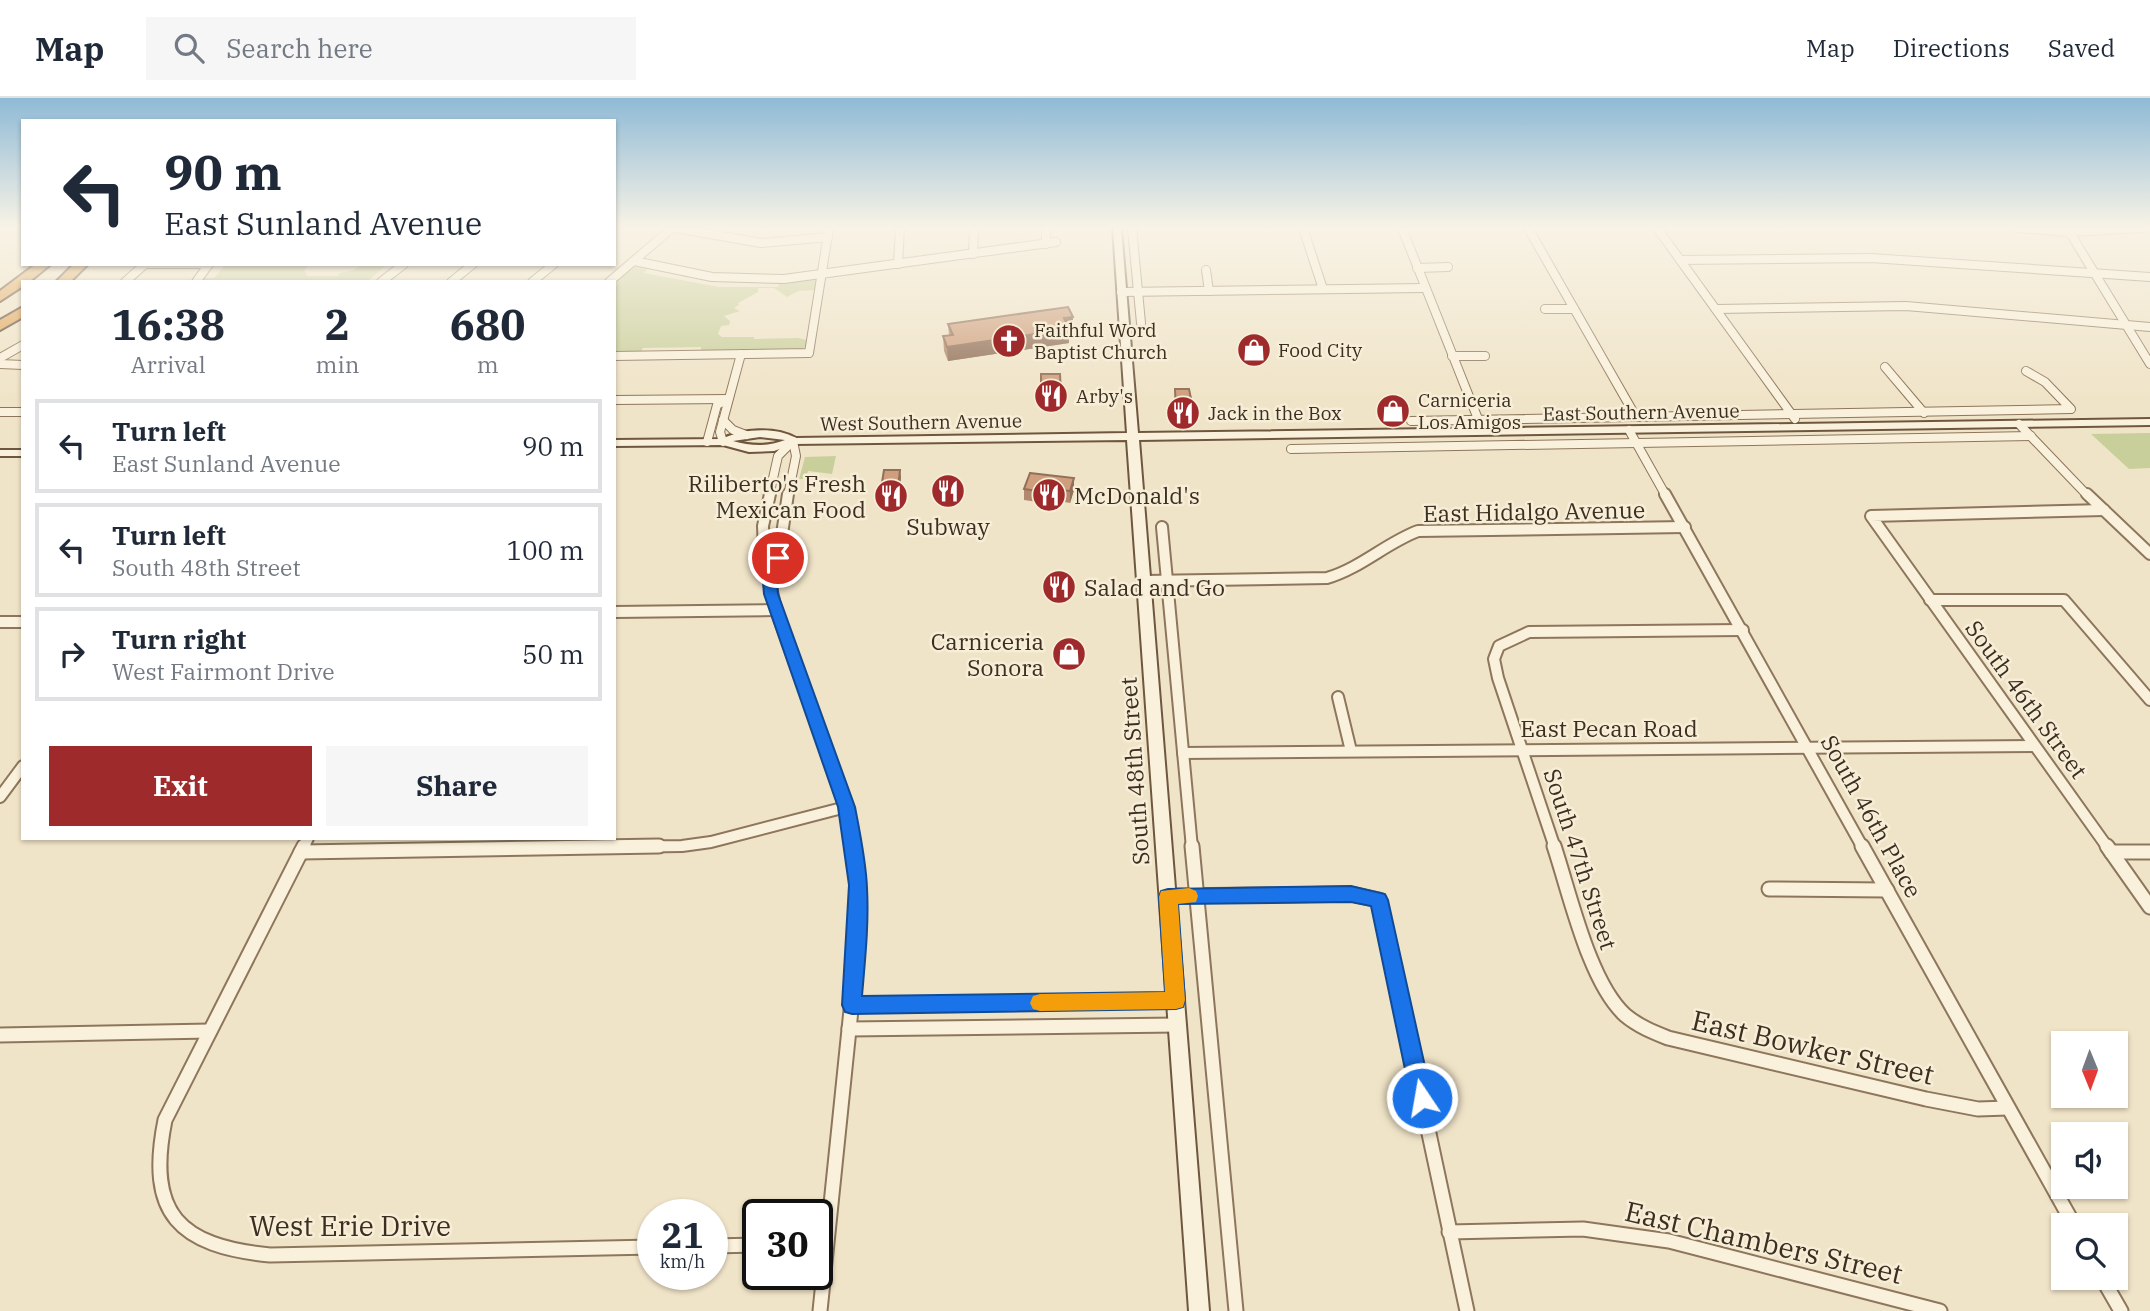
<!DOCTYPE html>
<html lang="en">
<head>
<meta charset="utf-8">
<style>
  :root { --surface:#fff; --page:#f6f6f7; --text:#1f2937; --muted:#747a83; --line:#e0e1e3; --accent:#9e2a2b }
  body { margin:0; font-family:"IBM Plex Serif",serif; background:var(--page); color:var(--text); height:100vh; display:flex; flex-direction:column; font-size:26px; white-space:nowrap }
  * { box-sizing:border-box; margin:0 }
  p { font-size:23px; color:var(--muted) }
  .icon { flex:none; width:38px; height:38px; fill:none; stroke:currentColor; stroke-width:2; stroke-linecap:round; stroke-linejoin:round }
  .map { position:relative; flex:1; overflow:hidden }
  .panel { position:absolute; left:21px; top:182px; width:595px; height:560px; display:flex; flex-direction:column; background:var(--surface); border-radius:0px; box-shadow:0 2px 5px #0004 }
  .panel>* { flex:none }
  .hud { position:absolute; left:21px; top:21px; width:595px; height:147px; border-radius:0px; box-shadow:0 2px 5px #0004; background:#fff; color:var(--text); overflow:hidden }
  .needle { width:46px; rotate:179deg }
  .controls { position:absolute; left:2051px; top:933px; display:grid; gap:14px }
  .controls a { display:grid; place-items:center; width:77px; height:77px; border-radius:0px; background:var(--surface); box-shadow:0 2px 5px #0004; font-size:35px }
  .speed { position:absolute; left:637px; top:1101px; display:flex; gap:14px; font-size:35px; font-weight:700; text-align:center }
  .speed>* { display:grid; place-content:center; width:91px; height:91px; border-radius:50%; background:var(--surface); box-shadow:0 2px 5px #0004; line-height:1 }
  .speed small { font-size:18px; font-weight:400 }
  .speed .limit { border:4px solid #111; border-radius:10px; background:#fff; color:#111 }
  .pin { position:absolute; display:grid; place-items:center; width:60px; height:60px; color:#fff; margin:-30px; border:4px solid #fff; border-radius:50%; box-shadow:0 2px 7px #0007 }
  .me { position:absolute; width:77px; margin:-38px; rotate:348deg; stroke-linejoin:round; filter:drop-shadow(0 0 5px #0008) }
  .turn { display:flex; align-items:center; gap:24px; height:147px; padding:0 28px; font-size:32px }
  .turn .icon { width:91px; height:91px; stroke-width:2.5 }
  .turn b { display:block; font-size:49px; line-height:60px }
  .eta { display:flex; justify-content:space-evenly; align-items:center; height:119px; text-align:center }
  .eta b { font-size:42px; font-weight:700; line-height:49px }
  .action { display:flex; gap:14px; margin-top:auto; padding:14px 28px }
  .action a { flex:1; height:80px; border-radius:0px; background:var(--accent); color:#fff; font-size:28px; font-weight:700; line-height:80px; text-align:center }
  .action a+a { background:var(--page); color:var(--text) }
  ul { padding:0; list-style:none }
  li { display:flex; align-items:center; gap:21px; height:94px; margin:0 14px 10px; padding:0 14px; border:4px solid var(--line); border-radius:0px }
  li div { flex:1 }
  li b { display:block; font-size:26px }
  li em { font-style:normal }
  header { display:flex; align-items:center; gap:42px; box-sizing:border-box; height:98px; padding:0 35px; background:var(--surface); border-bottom:2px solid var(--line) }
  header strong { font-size:33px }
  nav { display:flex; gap:38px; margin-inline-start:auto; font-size:24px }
  .search { width:490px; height:63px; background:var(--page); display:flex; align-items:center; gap:18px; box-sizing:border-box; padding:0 24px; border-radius:0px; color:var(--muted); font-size:26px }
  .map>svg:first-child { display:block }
  .green { fill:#c9cf9b }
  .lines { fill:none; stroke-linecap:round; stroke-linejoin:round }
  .minor-far2-casing { stroke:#8d765c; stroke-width:10 }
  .minor-far1-casing { stroke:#8d765c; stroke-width:14 }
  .minor-casing { stroke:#8d765c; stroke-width:17 }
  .secondary-casing { stroke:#6f573f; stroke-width:4 }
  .motorway-casing { stroke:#5b4430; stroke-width:4 }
  .minor-far2 { stroke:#faf1dc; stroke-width:8 }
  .minor-far1 { stroke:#faf1dc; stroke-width:10 }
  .minor { stroke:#faf1dc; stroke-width:13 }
  .secondary { fill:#faf1dc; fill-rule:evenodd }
  .motorway { fill:#e0a458; fill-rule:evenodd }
  .wall { fill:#b2896c }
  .shaded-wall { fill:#916f58 }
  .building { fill:#cf9f7d; stroke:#916f58; stroke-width:2 }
  .route { fill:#1a73e8; stroke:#114b97; stroke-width:2 }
  .slow { fill:#f59e0b }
  .labels { text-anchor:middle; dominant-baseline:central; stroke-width:5; stroke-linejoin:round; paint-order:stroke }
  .far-poi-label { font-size:19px; fill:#3d2e20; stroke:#f7eed8; text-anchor:start }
  .far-street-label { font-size:19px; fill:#3d2e20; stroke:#f7eed8 }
  .poi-label { font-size:23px; fill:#3d2e20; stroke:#f7eed8; text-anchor:end }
  .street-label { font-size:23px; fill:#3d2e20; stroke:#f7eed8 }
  .near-street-label { font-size:28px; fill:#3d2e20; stroke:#f7eed8 }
</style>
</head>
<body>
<header>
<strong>Map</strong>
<div class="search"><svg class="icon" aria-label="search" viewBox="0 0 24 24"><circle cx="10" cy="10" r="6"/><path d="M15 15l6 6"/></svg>Search here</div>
<nav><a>Map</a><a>Directions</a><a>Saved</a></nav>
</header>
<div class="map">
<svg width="2150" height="1213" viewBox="0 0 2150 1213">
  <rect width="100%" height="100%" fill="#f0e4c8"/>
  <g class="green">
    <polygon points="226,166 310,166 304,173 308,178 337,178 340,175 354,172 362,166 388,166 366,184 202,184 205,180 214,180"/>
    <polygon points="634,169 648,170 644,175 719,189 778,189 779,185 819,180 817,192 798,193 787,199 774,190 758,190 758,194 738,205 739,207 734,210 740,213 724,218 730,223 729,227 721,228 718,236 722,239 754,239 754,241 798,240 807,242 805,249 801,252 701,254 701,249 643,250 640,255 614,255 614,184"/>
    <polygon points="2150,335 2150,370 2129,371 2091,336"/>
    <polygon points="836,358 832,376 808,373 806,381 799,381 805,359"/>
  </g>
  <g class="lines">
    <g class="minor-far2-casing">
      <g id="minor-far2">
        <polyline points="676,130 761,145 828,139"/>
        <polyline points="1046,130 1046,146"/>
        <polyline points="1132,130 1141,225"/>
        <polyline points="1303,130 1323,191"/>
        <polyline points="1402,130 1480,326"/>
        <polyline points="1528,130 1636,319"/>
        <polyline points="1657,130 1795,321"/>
        <polyline points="2018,130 2069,134 2143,130"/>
        <polyline points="2067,130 2150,266"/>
        <polyline points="973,156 974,130"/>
        <polyline points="1680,162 1871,160 2150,179"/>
        <polyline points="634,163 712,179 784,181 1056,144"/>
        <polyline points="145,166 209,166"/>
        <polyline points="898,166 900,130"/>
        <polyline points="1417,170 1448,169"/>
        <polyline points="1206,172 1209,193"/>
        <polyline points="125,184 145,166"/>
        <polyline points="196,184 209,166"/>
        <polyline points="381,184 404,166"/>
        <polyline points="451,184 473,166"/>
        <polyline points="532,184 554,166"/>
        <polyline points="609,184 672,130"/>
        <polyline points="1121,194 1425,190"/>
        <polyline points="1545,211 1574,211"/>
        <polyline points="1716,211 1906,208 2150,229"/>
        <polyline points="614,258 809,255 829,130"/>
        <polyline points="1452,258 1485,258"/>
        <polyline points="0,260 23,247"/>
        <polyline points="0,266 23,267"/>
        <polyline points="1885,269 1924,315"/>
        <polyline points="614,302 728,301"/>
        <polyline points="0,314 23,314"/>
        <polyline points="723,322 733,332 746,337"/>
        <polyline points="1411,323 2071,311 2045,284 2026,273"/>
        <polyline points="2019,326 2088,398"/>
        <polyline points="1629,332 1666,398"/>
        <polyline points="707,344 717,307 728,301"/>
        <polyline points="723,344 720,334 741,256"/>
        <polyline points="1291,351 2031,338"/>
        <polyline points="769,398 778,358 793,343"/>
        <polyline points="788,398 796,358 793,343"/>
      </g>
    </g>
    <g class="minor-far1-casing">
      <g id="minor-far1">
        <polyline points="770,396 763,428 765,477 770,484 776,512 846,709 852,750"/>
        <polyline points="1665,396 1863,750"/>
        <polyline points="2087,396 2150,456"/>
        <polyline points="2104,412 1871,418 2108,750"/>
        <polyline points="1162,429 1192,750"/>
        <path d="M1145,483L1327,480C1361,470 1386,445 1418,433L1685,429"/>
        <polyline points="770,484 776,476 788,396"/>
        <polyline points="1930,502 2064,502 2150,602"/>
        <polyline points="614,514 776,512"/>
        <polyline points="0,524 23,524"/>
        <polyline points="1338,599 1351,653"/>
        <polyline points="1183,655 2034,648"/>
        <polyline points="0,699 23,668"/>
        <polyline points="303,750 308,740"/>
        <polyline points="548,750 682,748 711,744 846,709"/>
        <polyline points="1555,750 1498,580 1494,561 1499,548 1529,534 1743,532"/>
      </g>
    </g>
    <g class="minor-casing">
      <g id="minor">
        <path d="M304,748L165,1022C146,1116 179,1148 270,1157L653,1149"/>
        <polyline points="1192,748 1236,1213"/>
        <path d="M1554,748C1570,796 1589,884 1625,917C1638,928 1653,934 1668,940L1926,1001L1978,1011L2008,1010"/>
        <polyline points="1862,748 2074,1127"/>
        <polyline points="2107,748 2150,809"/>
        <polyline points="301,754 659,748"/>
        <polyline points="2111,754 2150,754"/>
        <polyline points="1769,791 1887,792"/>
        <polyline points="1168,798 1351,796 1379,802 1467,1213"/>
        <polyline points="852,907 1176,902"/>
        <polyline points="849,931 1177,927"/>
        <polyline points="0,937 210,933"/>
        <polyline points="1449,1134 1583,1131 1669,1143 1940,1213"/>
        <polyline points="712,1148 758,1147"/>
        <polyline points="2102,1180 2121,1213"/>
        <polyline points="820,1213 858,844 858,787 852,748"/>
      </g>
    </g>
    <g class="secondary-casing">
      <g id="secondary">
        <path d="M1113,130H1121L1138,335L2150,321V327L1139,342L1209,1213H1189L1127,342L794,346L774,353L749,354L723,347L614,348V342L721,341C742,331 775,328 796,340L1127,335ZM760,339L785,342C767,349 751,348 733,343Z"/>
        <rect x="0" y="352" width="23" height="6"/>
      </g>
    </g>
    <g class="motorway-casing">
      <g id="motorway">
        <polygon points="36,166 51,166 29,184 23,184 23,188 0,203 0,193"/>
        <polygon points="74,166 88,166 70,184 56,184"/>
        <polygon points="23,209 23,219 0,232 0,222"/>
      </g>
    </g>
    <use href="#minor-far2" class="minor-far2"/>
    <use href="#minor-far1" class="minor-far1"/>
    <use href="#minor" class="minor"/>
    <use href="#secondary" class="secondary"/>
    <use href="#motorway" class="motorway"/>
  </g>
  <g class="wall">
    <polygon points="948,226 1073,233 1069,234 1069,245 948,263 944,253 943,238 949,237"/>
    <polygon points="1041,276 1060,276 1061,303 1041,304"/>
    <polygon points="1175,291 1194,315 1193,322 1175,323"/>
    <polygon points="901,379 898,406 881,405 880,397"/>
    <polygon points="1024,391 1074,392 1070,405 1053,402 1051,406 1024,402"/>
  </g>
  <g class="shaded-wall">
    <polygon points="1073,219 1073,233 1069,234 1069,245 948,263 947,249"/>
    <polygon points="900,372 901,379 898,406 897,399"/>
    <polygon points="1074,380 1074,392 1070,405 1070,393"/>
  </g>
  <g class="building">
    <polygon points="1068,209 1073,219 1064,220 1069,231 947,249 943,238 953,237 948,226"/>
    <polygon points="1041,276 1060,276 1061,296 1041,296"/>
    <polygon points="1175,291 1189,291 1194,315 1176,315"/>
    <polygon points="884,372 900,372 897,399 880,397"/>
    <polygon points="1030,375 1074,380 1070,393 1052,391 1051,395 1024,391"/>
  </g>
  <linearGradient id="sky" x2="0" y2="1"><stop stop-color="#8fbad6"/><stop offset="0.43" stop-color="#f8f3e6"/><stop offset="1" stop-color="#f8f3e6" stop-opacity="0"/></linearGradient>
  <rect width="2150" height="300" fill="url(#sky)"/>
  <path class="route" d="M778,455L785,460L783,476L777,485L778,496L855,709C860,735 866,763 867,790C869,826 865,862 862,898L1165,894L1159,799L1161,793L1168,791L1351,788L1385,796L1388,802L1432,1000L1429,1007L1422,1010L1414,1007L1411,1000L1371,808L1351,804L1178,806L1185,902L1183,909L1176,911L852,916L845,914L842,907L849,787L838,709L764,496L763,484L769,475L770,460Z"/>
  <polygon class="slow" points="1189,790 1196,793 1198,798 1196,804 1178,806 1185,902 1183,909 1176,911 1040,913 1033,911 1030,905 1033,898 1040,896 1165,894 1159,799 1161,793"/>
  <defs>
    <g id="church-disc" transform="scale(1.75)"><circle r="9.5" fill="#9e2a2b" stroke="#f7eed8"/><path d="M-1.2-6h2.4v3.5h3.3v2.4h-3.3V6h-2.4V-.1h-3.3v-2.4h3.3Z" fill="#fff"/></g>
    <g id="shop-disc" transform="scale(1.75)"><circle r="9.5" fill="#9e2a2b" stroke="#f7eed8"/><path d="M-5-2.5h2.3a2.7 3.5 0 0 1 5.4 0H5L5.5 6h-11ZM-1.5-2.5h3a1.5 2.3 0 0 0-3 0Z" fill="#fff"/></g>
    <g id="restaurant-disc" transform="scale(1.75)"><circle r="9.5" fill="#9e2a2b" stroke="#f7eed8"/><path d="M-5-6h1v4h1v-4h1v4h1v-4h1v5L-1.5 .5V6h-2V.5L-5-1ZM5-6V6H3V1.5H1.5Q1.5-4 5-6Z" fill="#fff"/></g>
  </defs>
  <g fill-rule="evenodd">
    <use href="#church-disc" x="1009" y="243"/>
    <use href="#shop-disc" x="1254" y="252"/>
    <use href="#restaurant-disc" x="1051" y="298"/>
    <use href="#shop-disc" x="1393" y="313"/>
    <use href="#restaurant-disc" x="1183" y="315"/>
    <use href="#restaurant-disc" x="948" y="393"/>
    <use href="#restaurant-disc" x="1049" y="397"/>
    <use href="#restaurant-disc" x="891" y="398"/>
    <use href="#restaurant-disc" x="1059" y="489"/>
    <use href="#shop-disc" x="1069" y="556"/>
  </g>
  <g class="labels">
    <g class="far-poi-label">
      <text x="1034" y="232">Faithful Word<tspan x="1034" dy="22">Baptist Church</tspan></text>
      <text x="1278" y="252">Food City</text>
      <text x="1076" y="298">Arby's</text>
      <text x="1418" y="302">Carniceria<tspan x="1418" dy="22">Los Amigos</tspan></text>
      <text x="1208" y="315">Jack in the Box</text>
    </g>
    <g class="far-street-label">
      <text transform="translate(1641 314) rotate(-1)">East Southern Avenue</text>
      <text transform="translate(921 324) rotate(-1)">West Southern Avenue</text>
    </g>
    <g class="poi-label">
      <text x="866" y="385">Riliberto's Fresh<tspan x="866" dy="26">Mexican Food</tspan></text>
      <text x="1074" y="397" text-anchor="start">McDonald's</text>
      <text x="948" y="428" text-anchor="middle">Subway</text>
      <text x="1084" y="489" text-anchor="start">Salad and Go</text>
      <text x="1044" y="543">Carniceria<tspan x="1044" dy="26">Sonora</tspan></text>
    </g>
    <g class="street-label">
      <text transform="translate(1534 413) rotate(-1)">East Hidalgo Avenue</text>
      <text transform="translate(2027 601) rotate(54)">South 46th Street</text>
      <text x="1609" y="630">East Pecan Road</text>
      <text transform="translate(1134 673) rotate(-94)">South 48th Street</text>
      <text transform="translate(1872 718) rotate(61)">South 46th Place</text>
      <text transform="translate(1581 761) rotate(72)">South 47th Street</text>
    </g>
    <g class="near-street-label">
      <text transform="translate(1813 949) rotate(13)">East Bowker Street</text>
      <text x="350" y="1127">West Erie Drive</text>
      <text transform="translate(1764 1144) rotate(13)">East Chambers Street</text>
    </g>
  </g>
</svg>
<div class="controls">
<a><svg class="needle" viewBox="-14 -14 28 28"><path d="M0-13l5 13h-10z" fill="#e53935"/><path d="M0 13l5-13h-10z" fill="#747a83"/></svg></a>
<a><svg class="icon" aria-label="sound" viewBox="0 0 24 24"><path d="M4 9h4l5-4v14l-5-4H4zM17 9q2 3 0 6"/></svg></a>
<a><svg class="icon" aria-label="search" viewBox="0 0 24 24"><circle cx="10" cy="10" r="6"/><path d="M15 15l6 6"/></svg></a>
</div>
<div class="speed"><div>21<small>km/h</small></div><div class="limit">30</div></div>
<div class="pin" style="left:778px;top:460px;background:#d93025"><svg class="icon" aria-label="arrive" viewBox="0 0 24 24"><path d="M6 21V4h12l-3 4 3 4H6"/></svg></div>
<svg class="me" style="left:1422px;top:1000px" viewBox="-20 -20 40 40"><circle r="17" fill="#1a73e8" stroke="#fff" stroke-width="3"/><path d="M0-11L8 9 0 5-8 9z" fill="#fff"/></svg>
<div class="hud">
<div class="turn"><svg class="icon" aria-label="left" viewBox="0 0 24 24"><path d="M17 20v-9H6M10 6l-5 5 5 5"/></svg><div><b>90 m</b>East Sunland Avenue</div></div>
</div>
<section class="panel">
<div class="eta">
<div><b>16:38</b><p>Arrival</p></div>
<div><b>2</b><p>min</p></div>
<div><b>680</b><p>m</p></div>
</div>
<ul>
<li><svg class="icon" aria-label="left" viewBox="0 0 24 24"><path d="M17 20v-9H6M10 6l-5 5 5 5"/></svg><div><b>Turn left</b><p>East Sunland Avenue</p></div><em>90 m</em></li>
<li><svg class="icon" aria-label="left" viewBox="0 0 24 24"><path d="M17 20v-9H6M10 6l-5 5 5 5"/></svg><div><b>Turn left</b><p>South 48th Street</p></div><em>100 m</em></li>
<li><svg class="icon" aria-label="right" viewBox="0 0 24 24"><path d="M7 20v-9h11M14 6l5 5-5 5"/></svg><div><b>Turn right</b><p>West Fairmont Drive</p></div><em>50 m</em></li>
</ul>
<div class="action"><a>Exit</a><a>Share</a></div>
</section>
</div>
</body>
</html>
